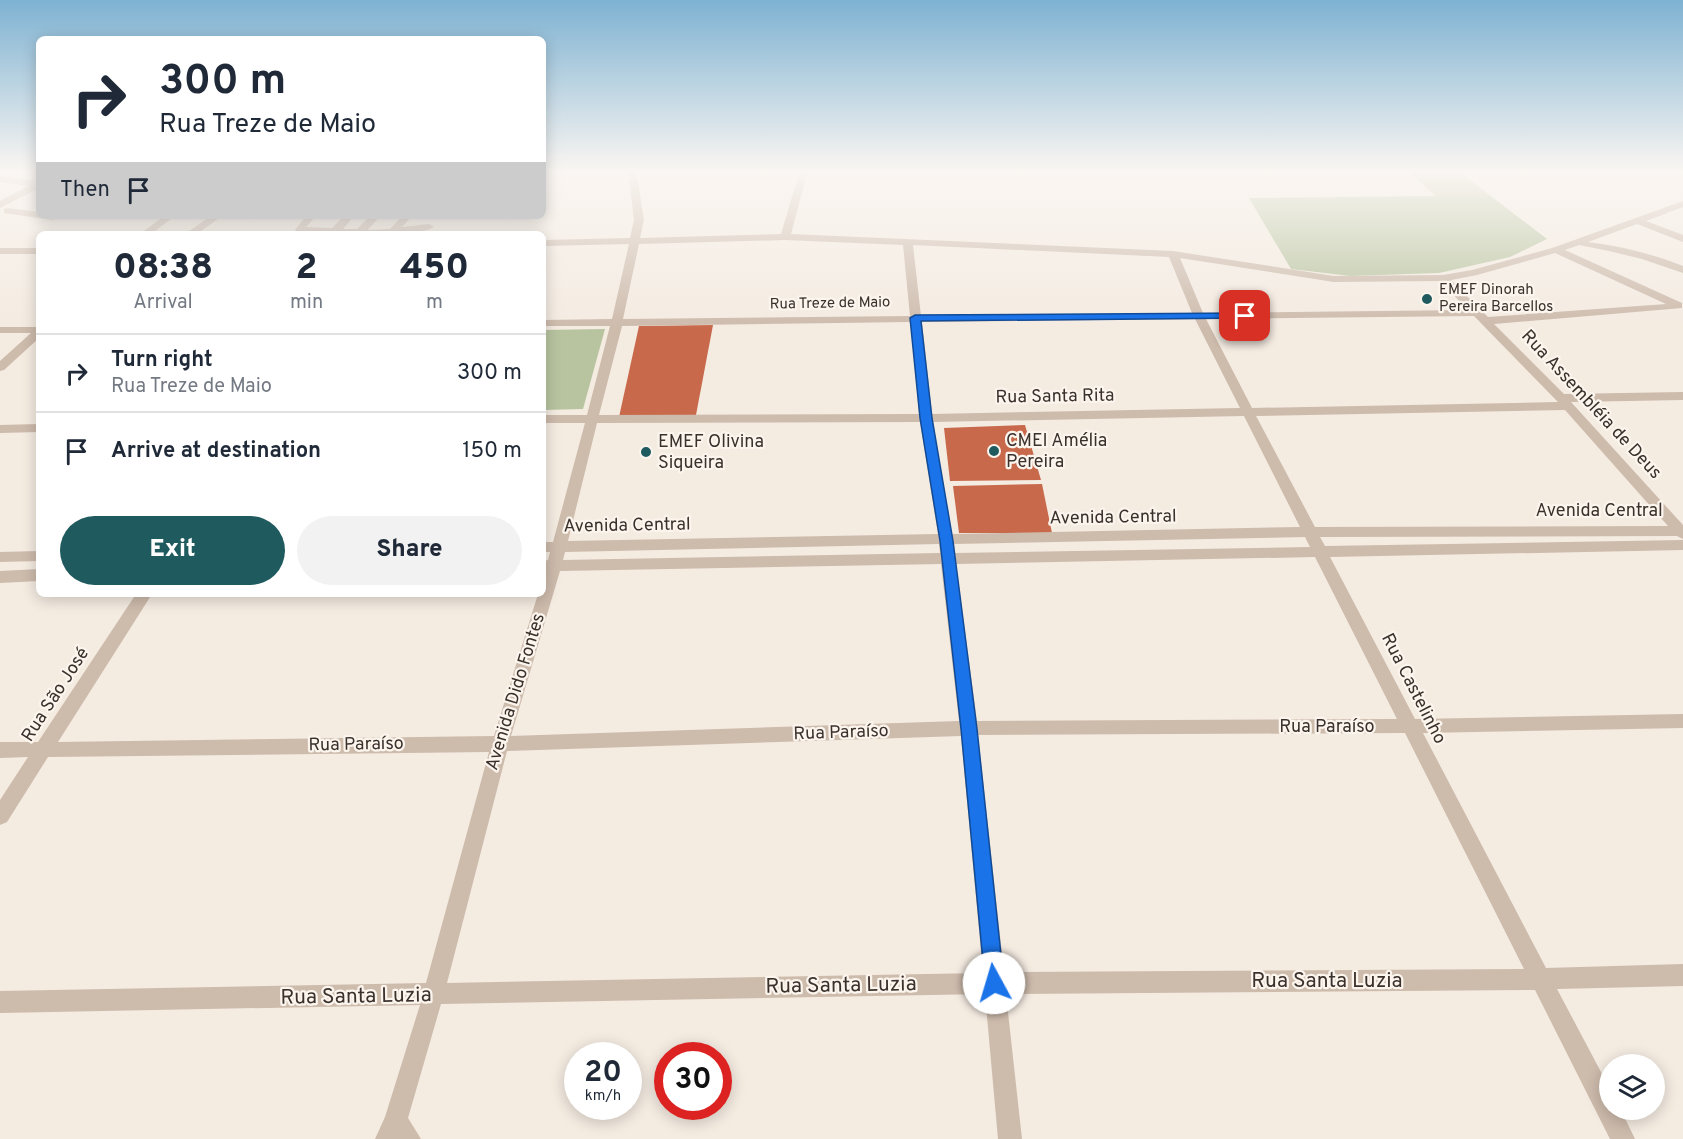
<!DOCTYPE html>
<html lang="en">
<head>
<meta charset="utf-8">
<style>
  :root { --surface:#fff; --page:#f2f2f3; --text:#1f2937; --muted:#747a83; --line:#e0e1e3; --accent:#1f5a5e }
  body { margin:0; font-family:Overpass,sans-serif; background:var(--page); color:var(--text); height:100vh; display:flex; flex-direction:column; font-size:22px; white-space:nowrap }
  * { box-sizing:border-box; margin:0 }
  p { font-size:20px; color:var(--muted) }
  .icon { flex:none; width:33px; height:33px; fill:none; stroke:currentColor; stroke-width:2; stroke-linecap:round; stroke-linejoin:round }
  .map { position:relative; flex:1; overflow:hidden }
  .details { position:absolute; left:36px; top:231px; width:510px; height:366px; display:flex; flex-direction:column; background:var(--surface); border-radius:9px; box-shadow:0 3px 15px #0003 }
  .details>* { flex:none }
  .banner { position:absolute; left:36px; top:36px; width:510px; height:183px; border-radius:9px; box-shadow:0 3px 15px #0003; background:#fff; color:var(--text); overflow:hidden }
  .controls { position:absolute; left:1599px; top:1054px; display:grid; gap:12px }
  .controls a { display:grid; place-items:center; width:66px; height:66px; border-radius:50%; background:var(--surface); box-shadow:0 3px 15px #0003; font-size:30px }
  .speed { position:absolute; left:564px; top:1042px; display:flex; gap:12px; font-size:30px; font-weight:700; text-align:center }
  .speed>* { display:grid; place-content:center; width:78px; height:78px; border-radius:50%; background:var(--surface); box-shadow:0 3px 15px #0003; line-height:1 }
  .speed small { font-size:15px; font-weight:400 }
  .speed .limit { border:9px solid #d22; background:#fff; color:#111 }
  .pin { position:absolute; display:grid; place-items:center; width:51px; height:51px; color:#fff; margin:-26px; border-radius:12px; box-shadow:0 3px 9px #0006 }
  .me { position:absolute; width:66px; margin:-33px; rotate:354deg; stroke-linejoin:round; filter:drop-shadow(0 0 4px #0008) }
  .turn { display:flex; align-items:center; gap:21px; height:126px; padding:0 24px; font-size:27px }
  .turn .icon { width:78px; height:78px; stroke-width:2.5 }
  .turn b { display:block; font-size:42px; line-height:51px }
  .then { display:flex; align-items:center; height:57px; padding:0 24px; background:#0003; gap:12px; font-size:22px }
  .eta { display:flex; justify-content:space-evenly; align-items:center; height:102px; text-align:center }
  .eta b { font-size:36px; font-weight:800; line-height:42px }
  .button { display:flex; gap:12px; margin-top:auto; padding:12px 24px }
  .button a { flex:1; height:69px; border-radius:36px; background:var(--accent); color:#fff; font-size:24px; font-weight:800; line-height:69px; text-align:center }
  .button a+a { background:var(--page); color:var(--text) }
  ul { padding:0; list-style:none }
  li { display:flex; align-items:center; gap:18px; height:78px; padding:0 24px; border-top:2px solid var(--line) }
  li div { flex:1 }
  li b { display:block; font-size:22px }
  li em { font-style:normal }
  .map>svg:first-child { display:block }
  .green { fill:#b8c4a0 }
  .building { fill:#c8694b }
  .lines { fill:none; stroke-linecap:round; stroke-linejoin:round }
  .minor { fill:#cdbbac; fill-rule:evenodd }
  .route { fill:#1a73e8; stroke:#114b97; stroke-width:1.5 }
  .poi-dot { fill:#1f5a5e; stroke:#fbf5ee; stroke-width:2 }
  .labels { text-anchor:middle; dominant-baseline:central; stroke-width:4.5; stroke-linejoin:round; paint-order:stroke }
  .far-poi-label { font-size:15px; fill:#3b302b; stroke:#fbf5ee; text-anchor:start }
  .far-street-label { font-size:15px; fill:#3b302b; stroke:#fbf5ee }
  .street-label { font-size:18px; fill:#3b302b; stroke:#fbf5ee }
  .poi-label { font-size:18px; fill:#3b302b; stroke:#fbf5ee; text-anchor:start }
  .near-street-label { font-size:21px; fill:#3b302b; stroke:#fbf5ee }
</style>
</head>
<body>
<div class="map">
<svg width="1683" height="1139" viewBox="0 0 1683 1139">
  <rect width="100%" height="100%" fill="#f4ebe1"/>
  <g class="green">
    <polygon points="1406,170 1457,170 1547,239 1510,257 1439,273 1350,276 1291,269 1249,198 1436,196"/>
    <polygon points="605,329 583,409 543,410 543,330"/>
  </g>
  <g class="building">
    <polygon points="713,325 696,415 619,417 639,326"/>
    <polygon points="1025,425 1041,480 950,481 944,428"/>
    <polygon points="1042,484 1052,533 959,533 953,486"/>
  </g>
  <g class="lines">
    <g class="minor">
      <path d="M628,170H636L644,220L640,238L781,234L800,170H808L791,234L1173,251L1334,276L1443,275L1472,270L1552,248L1683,201V207L1646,221L1683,235V242L1637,224L1588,242C1621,246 1653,254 1683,266V273L1642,259L1609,251L1579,245L1565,250L1682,303V308L1494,324L1564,394L1683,392V400L1571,402L1683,525V539L1677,536L1320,537L1325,546L1683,540V550L1330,557L1415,719L1683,714V728L1423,733L1546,968L1683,964V986L1557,989L1610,1089V1110H1621L1635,1139H1610L1535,990L1006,994L1022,1139H998L985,994L441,1004L408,1118L421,1139H375L385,1117L420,1005L0,1013V991L426,983L489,752L48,757L7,822L0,825V800L28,757L0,758V742H38L136,594H152L58,742L494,736L538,594H543L545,571H543V561L548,560L550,552H543V542H553L585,423H543V415H587L610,326H543V320L612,319L629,244L543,246V240L630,238L634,220ZM785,240L903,245L910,316L623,319L639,244ZM913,245L1169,257L1192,313L921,316ZM1555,253L1666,304L1488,317L1451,280L1477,275ZM1180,258L1334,282L1440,281L1468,310L1203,313ZM1474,316L1558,402L1252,408L1206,319ZM1195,319L1240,408L932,414L922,322ZM911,322L919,414L599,415L622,326ZM1565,410L1668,526L1315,527L1256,416ZM1244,416L1300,527L952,534L933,422ZM920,422L938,534L568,541L597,423ZM1305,537L1310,547L955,553L954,544ZM939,544L940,553L563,560L565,552ZM1315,557L1397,719L977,721L956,564ZM941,564L959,721L511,736L560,571ZM1405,733L1524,969L1004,972L978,735ZM961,736L983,973L447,983L507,751Z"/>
      <polygon points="0,176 39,181 39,188 0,208 0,201 28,186 0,182"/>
      <polygon points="7,208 39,212 39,216 58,217 53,220 4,213 4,209"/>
      <polygon points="164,216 175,216 151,234 140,234"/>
      <polygon points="211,216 222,216 197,234 185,234"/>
      <path d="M306,216H316L306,227L332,228L344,216H354L343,229H357L370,216H380L368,230L390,229L402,216H412L402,227L429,224L434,227C419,238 318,236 297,232L295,230Z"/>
      <rect x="0" y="248" width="39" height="6"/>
      <polygon points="0,327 39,327 39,338 4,370 0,371 0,361 31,333 0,333"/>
      <polygon points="39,424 39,432 0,433 0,425"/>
      <polygon points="39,551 39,561 0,562 0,552"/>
      <polygon points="39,569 39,581 0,583 0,571"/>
    </g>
  </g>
  <linearGradient id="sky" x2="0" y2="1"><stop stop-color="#7eb2d2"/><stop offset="0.52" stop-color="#faf6f2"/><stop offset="1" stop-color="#faf6f2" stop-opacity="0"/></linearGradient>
  <rect width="1683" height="329" fill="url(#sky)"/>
  <polygon class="route" points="1245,313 1250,316 1249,318 921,321 932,418 953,541 977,729 1004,983 1001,990 994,992 988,990 985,983 961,729 940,541 920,418 910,318 915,315"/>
  <g class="poi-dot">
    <circle cx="1427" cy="299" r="6"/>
    <circle cx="994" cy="451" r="6"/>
    <circle cx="646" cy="452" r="6"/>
  </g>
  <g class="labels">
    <g class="far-poi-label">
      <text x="1439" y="290">EMEF Dinorah<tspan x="1439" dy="17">Pereira Barcellos</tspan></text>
    </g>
    <g class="far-street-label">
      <text transform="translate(830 304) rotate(-1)">Rua Treze de Maio</text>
    </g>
    <g class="street-label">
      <text transform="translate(1055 397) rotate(-1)">Rua Santa Rita</text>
      <text transform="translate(1591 405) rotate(47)">Rua Assembléia de Deus</text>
      <text x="1599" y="511">Avenida Central</text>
      <text transform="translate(1113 518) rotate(-1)">Avenida Central</text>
      <text transform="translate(627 526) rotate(-1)">Avenida Central</text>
      <text transform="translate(1413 689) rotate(63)">Rua Castelinho</text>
      <text transform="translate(516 692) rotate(-73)">Avenida Dido Fontes</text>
      <text transform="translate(56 695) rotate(-57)">Rua São José</text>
      <text x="1327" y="727">Rua Paraíso</text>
      <text transform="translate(841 733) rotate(-2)">Rua Paraíso</text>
      <text transform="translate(356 745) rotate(-1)">Rua Paraíso</text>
    </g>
    <g class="poi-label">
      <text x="1006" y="441">CMEI Amélia<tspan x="1006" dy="21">Pereira</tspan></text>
      <text x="658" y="442">EMEF Olivina<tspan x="658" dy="21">Siqueira</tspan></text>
    </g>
    <g class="near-street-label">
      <text x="1327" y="981">Rua Santa Luzia</text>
      <text transform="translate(841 986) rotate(-1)">Rua Santa Luzia</text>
      <text transform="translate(356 997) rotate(-1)">Rua Santa Luzia</text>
    </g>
  </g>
</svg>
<div class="controls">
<a><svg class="icon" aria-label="layers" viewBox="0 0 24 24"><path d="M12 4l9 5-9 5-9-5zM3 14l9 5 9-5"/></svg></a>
</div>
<div class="speed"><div>20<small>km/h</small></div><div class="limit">30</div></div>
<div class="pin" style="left:1245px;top:316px;background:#d93025"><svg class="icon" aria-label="arrive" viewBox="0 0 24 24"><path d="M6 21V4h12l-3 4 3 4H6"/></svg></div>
<svg class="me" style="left:994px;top:983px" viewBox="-20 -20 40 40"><circle r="19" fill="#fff"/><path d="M0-13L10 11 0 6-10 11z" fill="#1a73e8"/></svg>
<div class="banner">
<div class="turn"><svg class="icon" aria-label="right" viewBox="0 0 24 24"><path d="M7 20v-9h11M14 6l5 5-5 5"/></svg><div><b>300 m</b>Rua Treze de Maio</div></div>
<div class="then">Then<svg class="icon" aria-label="arrive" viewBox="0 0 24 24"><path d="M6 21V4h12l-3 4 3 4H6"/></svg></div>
</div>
<section class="details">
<div class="eta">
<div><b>08:38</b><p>Arrival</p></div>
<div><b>2</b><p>min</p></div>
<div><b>450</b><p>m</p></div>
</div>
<ul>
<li><svg class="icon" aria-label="right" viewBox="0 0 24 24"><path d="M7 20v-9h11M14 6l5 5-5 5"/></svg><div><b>Turn right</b><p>Rua Treze de Maio</p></div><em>300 m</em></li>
<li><svg class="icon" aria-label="arrive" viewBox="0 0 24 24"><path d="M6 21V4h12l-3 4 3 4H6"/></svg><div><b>Arrive at destination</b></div><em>150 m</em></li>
</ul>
<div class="button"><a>Exit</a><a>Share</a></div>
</section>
</div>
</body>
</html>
